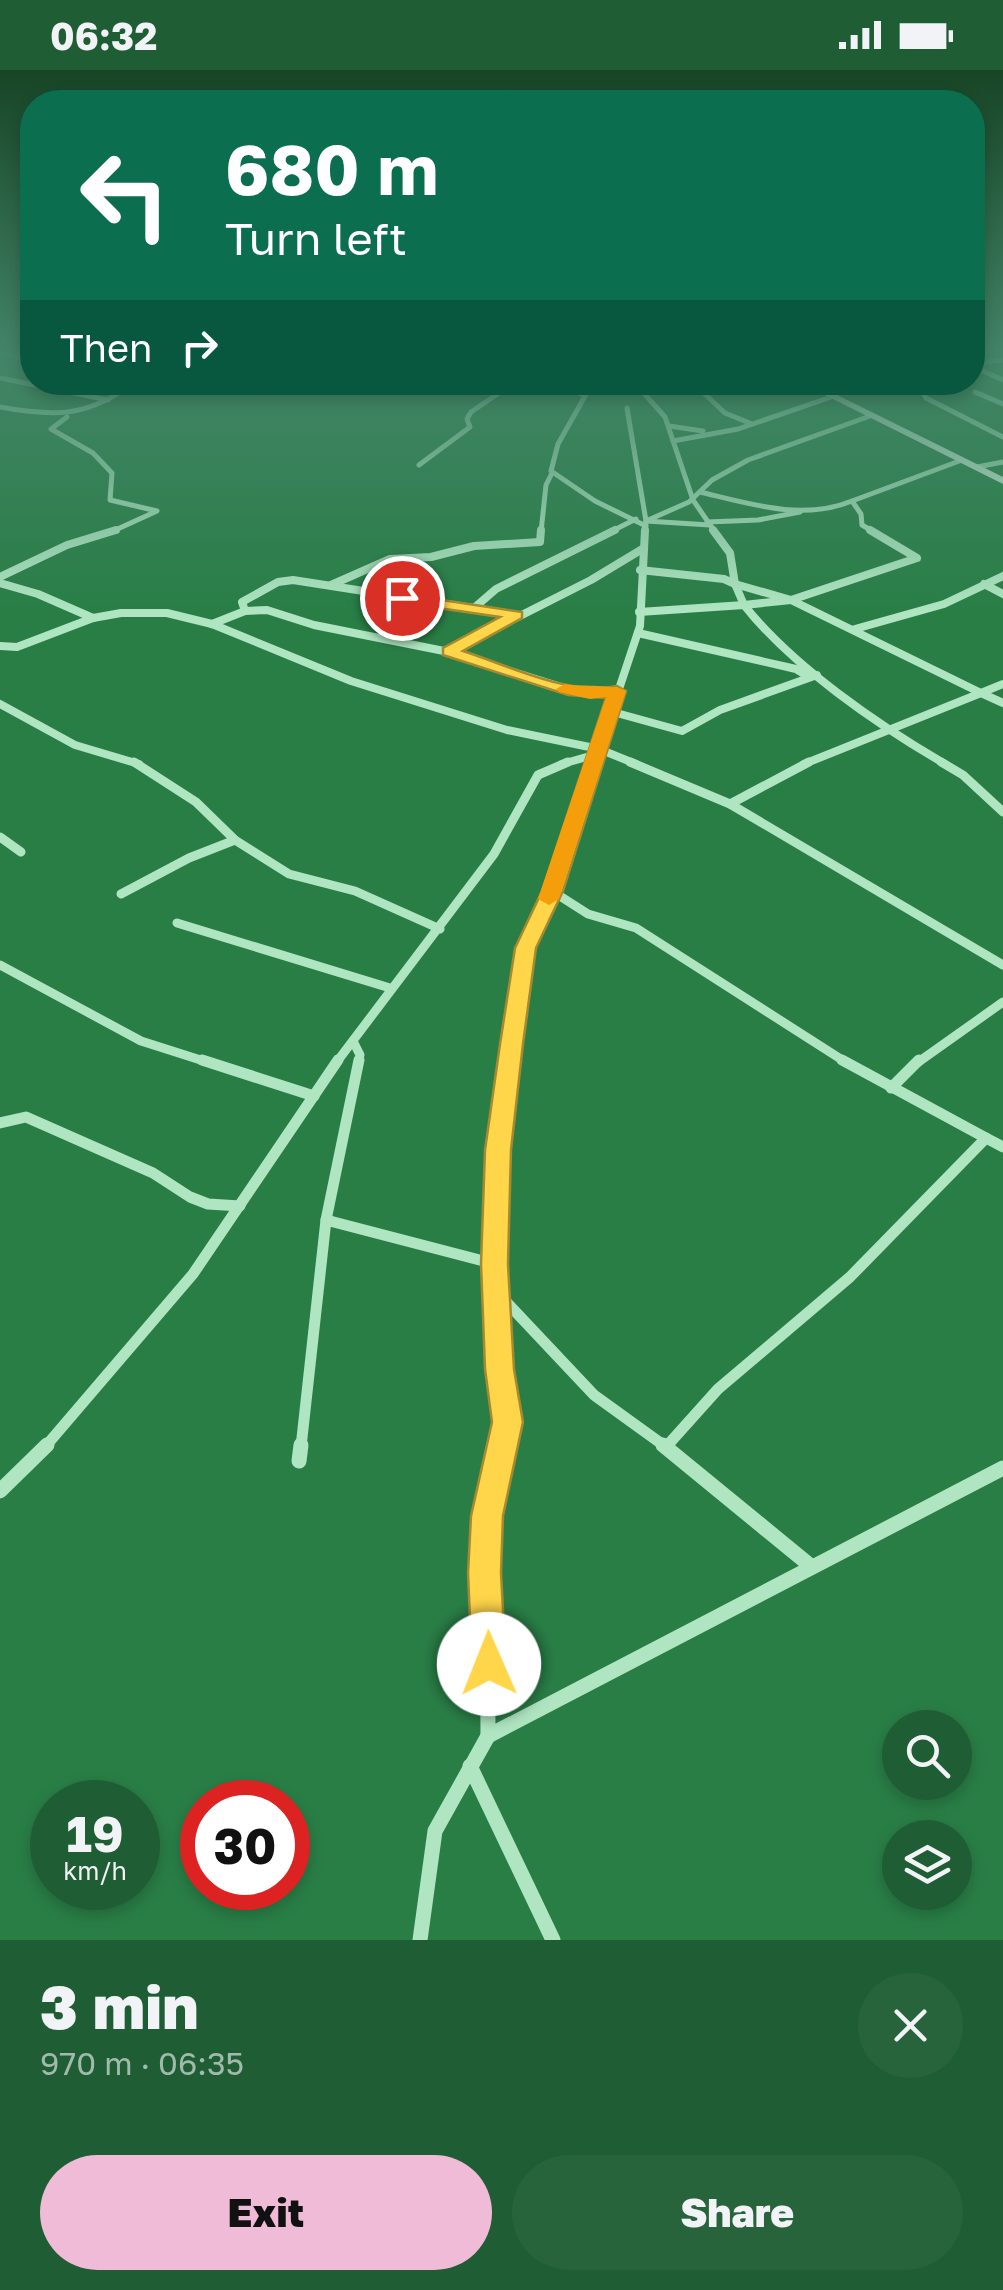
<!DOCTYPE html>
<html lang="en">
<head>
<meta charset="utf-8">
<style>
  :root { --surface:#1f5e34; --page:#27643c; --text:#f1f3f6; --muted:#a1baac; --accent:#efbbd7 }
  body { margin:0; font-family:"Golos Text",sans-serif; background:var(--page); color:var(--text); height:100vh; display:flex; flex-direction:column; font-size:38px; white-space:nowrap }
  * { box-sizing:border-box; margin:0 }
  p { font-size:32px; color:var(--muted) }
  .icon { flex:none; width:55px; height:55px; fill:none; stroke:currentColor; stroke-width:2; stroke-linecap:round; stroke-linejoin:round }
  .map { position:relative; height:1870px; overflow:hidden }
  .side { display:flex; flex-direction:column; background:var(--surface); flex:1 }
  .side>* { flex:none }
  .hud { position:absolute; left:20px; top:20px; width:965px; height:305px; border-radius:40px; box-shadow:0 5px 15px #0003; background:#0b6e4f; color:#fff; overflow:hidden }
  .tools { position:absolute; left:882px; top:1640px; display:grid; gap:20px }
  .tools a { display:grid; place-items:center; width:90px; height:90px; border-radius:50%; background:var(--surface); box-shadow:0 5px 15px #0003; font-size:50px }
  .speed { position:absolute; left:30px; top:1710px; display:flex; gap:20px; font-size:50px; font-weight:700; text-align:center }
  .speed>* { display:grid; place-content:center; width:130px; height:130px; border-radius:50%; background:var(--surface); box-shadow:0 5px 15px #0003; line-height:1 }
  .speed small { font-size:25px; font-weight:400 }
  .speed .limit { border:15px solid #d22; background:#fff; color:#111 }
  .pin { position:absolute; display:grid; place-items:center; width:85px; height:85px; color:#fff; margin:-42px; border:5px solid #fff; border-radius:50%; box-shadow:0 2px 10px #0007 }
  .me { position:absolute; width:110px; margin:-55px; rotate:359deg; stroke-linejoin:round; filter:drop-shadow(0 0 8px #0008) }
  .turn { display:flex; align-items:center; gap:35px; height:210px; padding:0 40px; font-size:45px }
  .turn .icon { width:130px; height:130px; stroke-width:2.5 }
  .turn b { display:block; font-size:70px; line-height:85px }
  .then { display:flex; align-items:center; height:95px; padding:0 40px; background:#0003; gap:20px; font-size:38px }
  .round { display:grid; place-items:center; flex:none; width:105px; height:105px; border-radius:52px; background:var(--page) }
  .headline { display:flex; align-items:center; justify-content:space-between; height:170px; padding:0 40px }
  h1 { font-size:60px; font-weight:800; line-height:75px }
  .action { display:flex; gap:20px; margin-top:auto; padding:20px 40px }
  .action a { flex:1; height:115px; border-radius:60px; background:var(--accent); color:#111; font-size:40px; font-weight:800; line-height:115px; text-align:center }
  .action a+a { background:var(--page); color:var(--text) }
  .status { display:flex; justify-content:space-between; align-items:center; height:70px; padding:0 50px; background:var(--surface); direction:ltr }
  .status svg { height:28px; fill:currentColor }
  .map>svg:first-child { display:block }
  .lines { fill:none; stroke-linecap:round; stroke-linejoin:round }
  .street-far4 { stroke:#afe5c1; stroke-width:5 }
  .street-far3 { stroke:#afe5c1; stroke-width:8 }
  .street-far2 { stroke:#afe5c1; stroke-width:9 }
  .street-far1 { stroke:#afe5c1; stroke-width:11 }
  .street { stroke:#afe5c1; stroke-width:15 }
  .secondary { fill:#d8f5e2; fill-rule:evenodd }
  .route { fill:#ffd54a; stroke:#a68a30; stroke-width:2.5 }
  .slow { fill:#f59e0b }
</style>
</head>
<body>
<div class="status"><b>06:32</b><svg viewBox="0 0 49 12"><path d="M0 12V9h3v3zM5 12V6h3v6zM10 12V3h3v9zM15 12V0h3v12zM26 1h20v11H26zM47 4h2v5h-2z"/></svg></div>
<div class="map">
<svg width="1003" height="1870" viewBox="0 0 1003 1870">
  <rect width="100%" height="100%" fill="#297e46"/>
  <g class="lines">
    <g class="street-far4">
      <polyline points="0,283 32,289"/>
      <polyline points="972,294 1003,290"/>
      <polyline points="972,296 1003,310"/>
      <polyline points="0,308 108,330"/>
      <polyline points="548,312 584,325"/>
      <polyline points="593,312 558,374 551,401 595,431 646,456"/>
      <polyline points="634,312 665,347 693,430 715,462"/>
      <polyline points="692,312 725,343 752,354"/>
      <polyline points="916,312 926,328 1003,367"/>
      <polyline points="975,322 1003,334"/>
      <path d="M0,337C49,346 84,348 126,318L124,312"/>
      <polyline points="627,338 646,451 689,432 712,410 748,390 870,346"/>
      <polyline points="67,347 51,359 93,383 112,403 110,430 157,441 111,462"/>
      <polyline points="669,356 703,361"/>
      <polyline points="673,371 738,359 831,327"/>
      <polyline points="419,395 470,357 467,349 471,342 515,312"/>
      <polyline points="977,397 1003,392"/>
      <path d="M700,422C750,434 803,451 852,431"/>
      <polyline points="646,451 710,455"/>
      <polyline points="707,452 758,450 800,442"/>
      <polyline points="541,462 546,415 552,403"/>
      <polyline points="610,462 636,449"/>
      <polyline points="645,462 646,451"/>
      <polyline points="874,462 862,455 861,444 852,431 962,390"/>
    </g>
    <g class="street-far3">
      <polyline points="713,460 730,483 735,514 791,530 981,623 804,694"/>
      <polyline points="640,500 724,509 735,514 744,535 791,530 917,488 870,460"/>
      <polyline points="0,507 67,475 116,460"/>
      <polyline points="0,513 38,524 93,548"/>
      <polyline points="984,514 1003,524"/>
      <polyline points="331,515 390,489 431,487 474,476 540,472 541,460"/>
      <polyline points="474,538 496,519 615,460"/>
      <polyline points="245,541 242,532 278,512 293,510 517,545"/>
      <path d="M639,542L744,535C792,596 878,655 945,694"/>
      <polyline points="212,554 245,541 267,540 314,555 449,582 574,621 617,621"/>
      <polyline points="855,559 944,534 1003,506"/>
      <polyline points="638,563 796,599 809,607"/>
      <polyline points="0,576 17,577 93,548 121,543 167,543 212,554 351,611 507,660 599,679 636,694"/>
      <polyline points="449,582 591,510 644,478"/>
      <polyline points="981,623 1003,633"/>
      <polyline points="981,623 1003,614"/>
      <polyline points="0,634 75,675 139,694"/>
      <polyline points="613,642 682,661 720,640 817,605"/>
      <polyline points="562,694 597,684"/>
      <polyline points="594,694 640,556 645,460"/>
    </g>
    <g class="street-far2">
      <polyline points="134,692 196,732 235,770 289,804 355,821 440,859"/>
      <polyline points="630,692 730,734 1003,895"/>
      <polyline points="941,692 963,705 1003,742"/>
      <polyline points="730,734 809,692"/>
      <polyline points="0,767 21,782"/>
      <polyline points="552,821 588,844 636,858 847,993"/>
      <polyline points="121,824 189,788 235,770"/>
      <polyline points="177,853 390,918"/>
      <polyline points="0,895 141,971 210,993"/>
      <polyline points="353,971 360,985 358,993"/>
      <polyline points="336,993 494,784 538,705 568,692"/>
      <polyline points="509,993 526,879 552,821 595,692"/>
      <polyline points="917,993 1003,932"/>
    </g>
    <g class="street-far1">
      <polyline points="202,990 314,1026"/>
      <polyline points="891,1018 919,990"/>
      <polyline points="0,1053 26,1047 153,1103 190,1127 208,1134 240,1136"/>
      <polyline points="986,1068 1003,1077"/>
      <polyline points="326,1150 495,1194"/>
      <polyline points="495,1220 594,1325 666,1377"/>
      <polyline points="45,1377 193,1204 338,990"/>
      <polyline points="301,1377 326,1150 359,990"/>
      <path d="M502,1377C511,1331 498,1285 495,1238C490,1156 499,1072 509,990"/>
      <polyline points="666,1377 718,1319 850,1207 986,1068 842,990"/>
    </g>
    <g class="street">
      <polyline points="502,1375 487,1446 488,1666 1003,1398"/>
      <polyline points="663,1375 812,1497"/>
      <polyline points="299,1391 301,1375"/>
      <polyline points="0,1421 47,1375"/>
      <polyline points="470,1696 553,1870"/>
      <polyline points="420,1870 435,1761 488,1666"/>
    </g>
    <polygon class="secondary" points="799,312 811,312 1003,407 1003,414"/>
  </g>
  <linearGradient id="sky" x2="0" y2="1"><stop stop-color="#174526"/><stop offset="0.52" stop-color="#438468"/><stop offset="1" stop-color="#438468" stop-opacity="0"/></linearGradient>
  <rect width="1003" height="542" fill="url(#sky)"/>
  <path class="route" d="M402,524L522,542V548L463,581C510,596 568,626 617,616L626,621L563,821L536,878L523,974L511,1080L508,1194L514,1299L523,1352L503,1446L501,1503L506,1594L501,1607L489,1612L477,1607L472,1594L468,1503L471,1446L492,1352L485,1299L481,1194L485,1080L500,974L515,878L542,821L606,628L568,625L443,585V578L500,547L397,532L394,528Z"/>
  <path class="slow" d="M565,614C582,617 616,614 626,621L559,829L549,835L538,829L606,627L590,629L559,622L556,619Z"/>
</svg>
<div class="tools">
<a><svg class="icon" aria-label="search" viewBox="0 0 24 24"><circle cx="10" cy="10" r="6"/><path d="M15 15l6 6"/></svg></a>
<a><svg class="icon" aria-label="layers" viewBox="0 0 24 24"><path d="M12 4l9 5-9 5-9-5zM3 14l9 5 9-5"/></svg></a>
</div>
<div class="speed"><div>19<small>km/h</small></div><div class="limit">30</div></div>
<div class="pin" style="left:402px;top:528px;background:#d93025"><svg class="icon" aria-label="arrive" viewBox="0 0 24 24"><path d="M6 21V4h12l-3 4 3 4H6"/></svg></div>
<svg class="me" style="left:489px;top:1594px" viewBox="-20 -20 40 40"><circle r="19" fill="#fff"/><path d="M0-13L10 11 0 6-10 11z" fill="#ffd54a"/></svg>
<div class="hud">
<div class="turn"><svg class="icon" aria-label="left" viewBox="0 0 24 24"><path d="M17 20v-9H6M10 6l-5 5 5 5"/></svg><div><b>680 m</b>Turn left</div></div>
<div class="then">Then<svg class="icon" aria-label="right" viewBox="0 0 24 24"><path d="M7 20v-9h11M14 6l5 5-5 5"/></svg></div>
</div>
</div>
<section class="side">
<div class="headline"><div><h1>3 min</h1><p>970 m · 06:35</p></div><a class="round"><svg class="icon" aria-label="close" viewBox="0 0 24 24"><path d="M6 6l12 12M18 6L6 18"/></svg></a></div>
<div class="action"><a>Exit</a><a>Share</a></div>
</section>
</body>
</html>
